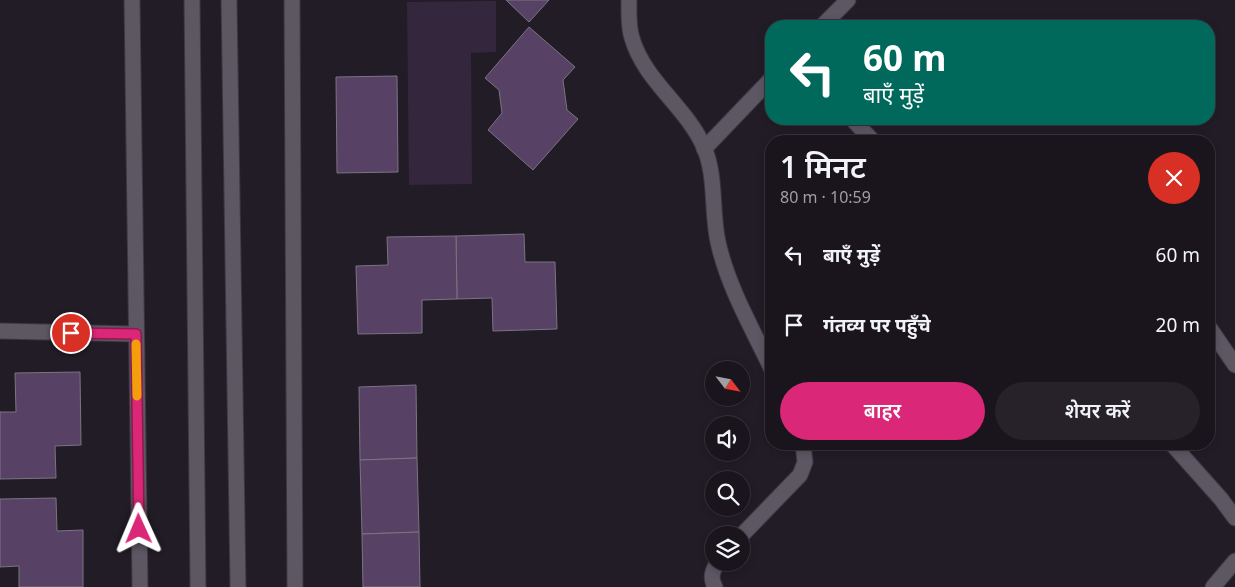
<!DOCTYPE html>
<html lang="hi">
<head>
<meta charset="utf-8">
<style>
  :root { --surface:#1a151d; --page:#27222a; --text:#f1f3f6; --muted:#9f9fa4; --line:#38343b; --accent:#db2777 }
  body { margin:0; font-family:"Noto Sans","Noto Sans Devanagari",sans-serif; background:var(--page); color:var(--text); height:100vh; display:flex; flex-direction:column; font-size:19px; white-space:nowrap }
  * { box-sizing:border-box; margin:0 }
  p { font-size:16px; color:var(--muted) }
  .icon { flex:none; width:28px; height:28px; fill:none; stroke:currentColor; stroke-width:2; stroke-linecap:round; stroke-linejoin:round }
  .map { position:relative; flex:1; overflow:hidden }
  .side { position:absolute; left:765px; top:135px; width:450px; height:315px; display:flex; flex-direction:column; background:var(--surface); border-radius:20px; box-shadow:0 2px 8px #0003,0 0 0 1px var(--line) }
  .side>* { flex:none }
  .top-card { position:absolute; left:765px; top:20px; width:450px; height:105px; border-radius:20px; box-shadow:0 2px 8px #0003,0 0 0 1px var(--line); background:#00695c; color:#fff; overflow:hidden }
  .needle { width:32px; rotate:122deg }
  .controls { position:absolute; left:705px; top:361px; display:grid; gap:10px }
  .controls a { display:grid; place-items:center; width:45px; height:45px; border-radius:50%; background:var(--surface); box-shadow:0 2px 8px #0003,0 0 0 1px var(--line); font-size:25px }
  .pin { position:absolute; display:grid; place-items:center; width:42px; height:42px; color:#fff; margin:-21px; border:2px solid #fff; border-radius:50%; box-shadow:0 1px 5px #0007 }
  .me { position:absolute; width:55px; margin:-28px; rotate:359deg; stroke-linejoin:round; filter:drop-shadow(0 0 4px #0008) }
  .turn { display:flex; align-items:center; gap:18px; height:105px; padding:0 15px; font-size:22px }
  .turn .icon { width:65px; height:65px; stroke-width:2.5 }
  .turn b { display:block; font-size:35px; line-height:42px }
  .round { display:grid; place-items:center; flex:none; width:52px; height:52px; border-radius:26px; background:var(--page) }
  .headline { display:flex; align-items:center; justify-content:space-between; height:85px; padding:0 15px }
  h1 { font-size:30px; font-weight:600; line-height:38px }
  .button { display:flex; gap:10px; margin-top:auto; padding:10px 15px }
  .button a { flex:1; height:58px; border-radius:30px; background:var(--accent); color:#fff; font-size:20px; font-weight:600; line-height:58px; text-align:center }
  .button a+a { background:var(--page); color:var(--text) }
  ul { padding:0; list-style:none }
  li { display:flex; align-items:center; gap:15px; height:70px; padding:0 15px }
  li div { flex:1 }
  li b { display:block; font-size:19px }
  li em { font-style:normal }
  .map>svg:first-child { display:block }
  .green { fill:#34273d }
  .building { fill:#574266; stroke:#7c7481 }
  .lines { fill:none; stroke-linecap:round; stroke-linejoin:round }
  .minor-casing { stroke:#3d3840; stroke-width:17 }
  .minor { stroke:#5d5663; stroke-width:15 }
  .route-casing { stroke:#8e194d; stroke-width:12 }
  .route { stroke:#db2777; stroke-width:9 }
  .slow { stroke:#f59e0b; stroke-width:9 }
</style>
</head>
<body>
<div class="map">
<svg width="1235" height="587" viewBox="0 0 1235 587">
  <rect width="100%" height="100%" fill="#221c27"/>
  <polygon class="green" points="496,1 496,52 471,53 472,184 409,185 407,2"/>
  <g class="building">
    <polygon points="506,0 549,0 529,22"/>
    <polygon points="529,27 575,67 563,80 567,110 578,119 533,170 488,130 502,113 499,90 485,78"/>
    <polygon points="397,76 398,172 337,173 336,77"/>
    <polygon points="524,234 525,262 555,262 557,329 493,331 492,298 457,299 456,236"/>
    <polygon points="456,236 457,299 422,300 422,333 358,334 356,266 388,265 387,237"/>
    <polygon points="80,372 81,445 55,446 56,478 0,479 0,412 16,412 15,373"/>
    <polygon points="416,385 417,458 360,460 359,387"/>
    <polygon points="417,458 419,532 362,534 360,460"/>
    <polygon points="56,498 57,531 83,530 83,587 19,587 19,566 0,567 0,499"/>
    <polygon points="419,532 420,587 363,587 362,534"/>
  </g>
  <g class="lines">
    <g class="minor-casing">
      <g id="minor">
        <polyline points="132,0 140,587"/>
        <polyline points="192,0 198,587"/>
        <polyline points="229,0 238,587"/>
        <polyline points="292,0 295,587"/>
        <path d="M629,0C629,12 628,27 632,38C644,80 685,106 703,145C717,175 711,211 718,242C728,287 752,328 771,368"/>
        <polyline points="822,26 848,0"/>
        <polyline points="852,119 873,141"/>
        <polyline points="704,149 771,79"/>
        <polyline points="1209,327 1235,365"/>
        <polyline points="0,331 136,334"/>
        <polyline points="1172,444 1221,499 1235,518"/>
        <polyline points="741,536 800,475 805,462 803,444"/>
        <path d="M715,587C710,578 712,571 718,562"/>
        <polyline points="1213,587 1235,561"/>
      </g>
    </g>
    <use href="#minor" class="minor"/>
  </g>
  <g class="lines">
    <g class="route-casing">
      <polyline id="route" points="71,333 136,334 139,529"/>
    </g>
    <use href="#route" class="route"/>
    <polyline class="slow" points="136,344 137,396"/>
  </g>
</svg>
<div class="controls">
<a><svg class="needle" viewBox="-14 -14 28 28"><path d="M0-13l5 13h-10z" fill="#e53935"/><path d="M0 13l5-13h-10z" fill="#9f9fa4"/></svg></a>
<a><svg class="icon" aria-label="sound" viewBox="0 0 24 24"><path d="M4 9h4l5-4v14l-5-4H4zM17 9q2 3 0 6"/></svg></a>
<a><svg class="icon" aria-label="search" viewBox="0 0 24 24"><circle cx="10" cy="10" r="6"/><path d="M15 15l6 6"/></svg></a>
<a><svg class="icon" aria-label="layers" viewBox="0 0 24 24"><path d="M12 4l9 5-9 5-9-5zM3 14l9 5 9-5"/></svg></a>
</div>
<div class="pin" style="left:71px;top:333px;background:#d93025"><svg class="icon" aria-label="arrive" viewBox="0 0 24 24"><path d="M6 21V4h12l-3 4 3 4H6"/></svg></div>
<svg class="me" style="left:139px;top:529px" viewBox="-20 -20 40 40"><path d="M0-17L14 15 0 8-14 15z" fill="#db2777" stroke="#fff" stroke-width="4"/></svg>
<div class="top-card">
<div class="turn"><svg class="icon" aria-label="left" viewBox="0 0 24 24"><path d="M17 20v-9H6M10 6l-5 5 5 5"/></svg><div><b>60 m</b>बाएँ मुड़ें</div></div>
</div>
<section class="side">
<div class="headline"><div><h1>1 मिनट</h1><p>80 m · 10:59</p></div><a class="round" style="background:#d93025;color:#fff"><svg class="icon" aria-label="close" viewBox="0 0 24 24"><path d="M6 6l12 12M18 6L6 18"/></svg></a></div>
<ul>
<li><svg class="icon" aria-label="left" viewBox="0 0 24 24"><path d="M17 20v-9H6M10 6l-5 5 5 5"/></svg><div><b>बाएँ मुड़ें</b></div><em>60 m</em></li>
<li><svg class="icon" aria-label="arrive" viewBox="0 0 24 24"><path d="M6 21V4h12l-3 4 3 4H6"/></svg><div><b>गंतव्य पर पहुँचे</b></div><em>20 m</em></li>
</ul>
<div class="button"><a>बाहर</a><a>शेयर करें</a></div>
</section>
</div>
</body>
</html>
